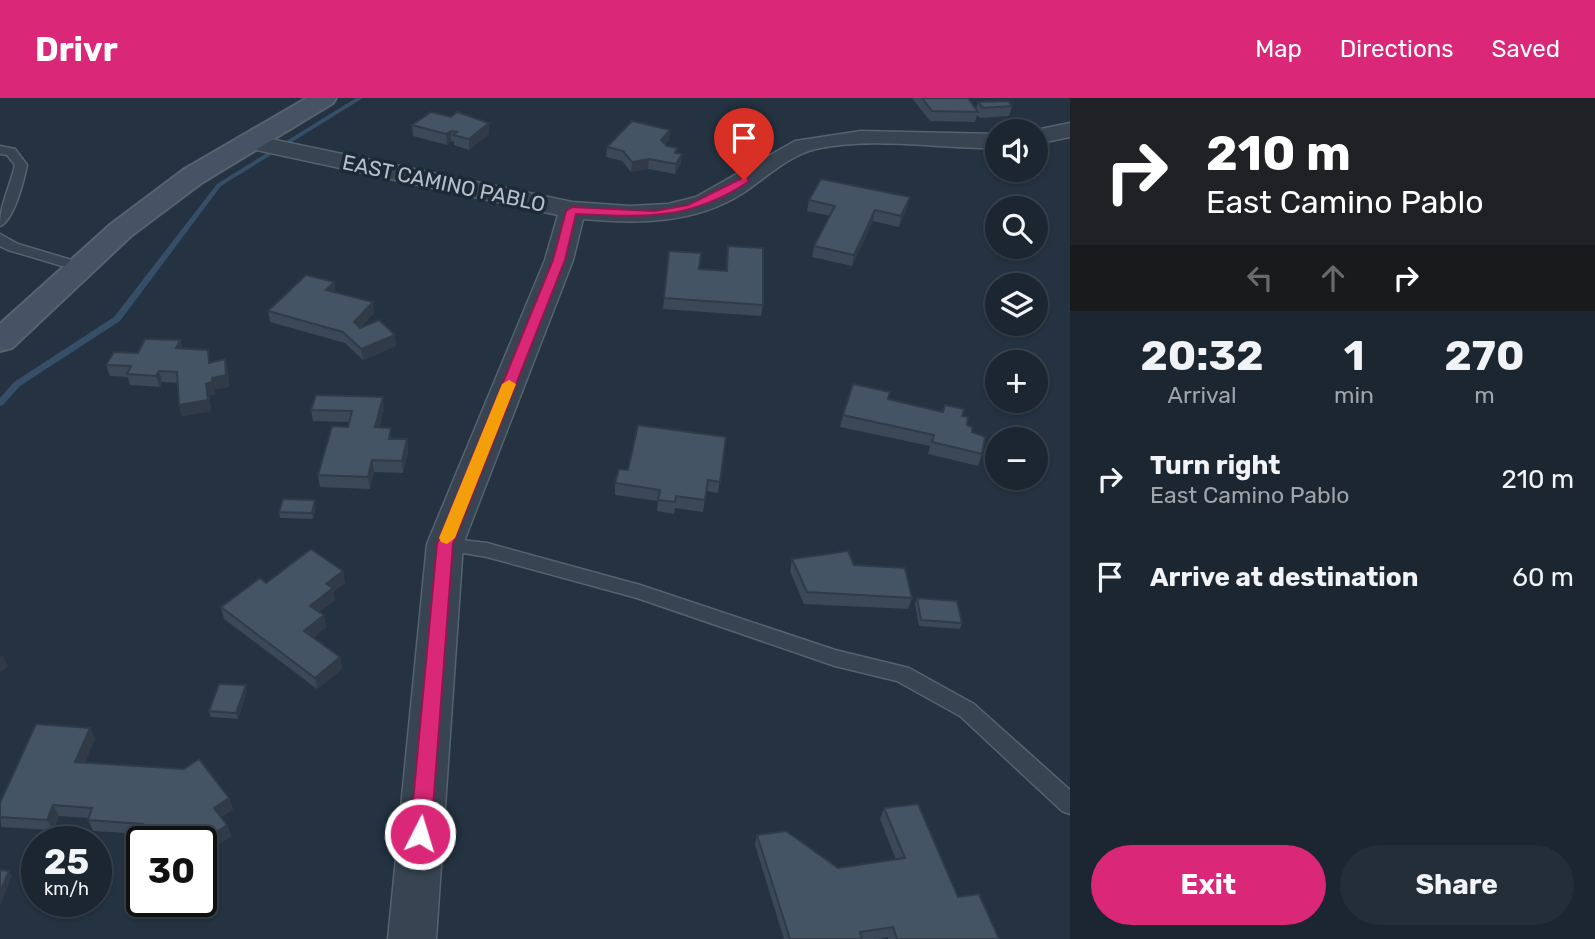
<!DOCTYPE html>
<html lang="en">
<head>
<meta charset="utf-8">
<style>
  :root { --surface:#1b2631; --page:#242e39; --text:#f1f3f6; --muted:#a0a5ab; --line:#39434d; --accent:#db2777 }
  body { margin:0; font-family:Rubik,sans-serif; background:var(--page); color:var(--text); height:100vh; display:flex; flex-direction:column; font-size:26px; white-space:nowrap }
  * { box-sizing:border-box; margin:0 }
  p { font-size:23px; color:var(--muted) }
  .icon { flex:none; width:38px; height:38px; fill:none; stroke:currentColor; stroke-width:2; stroke-linecap:round; stroke-linejoin:round }
  .map { position:relative; flex:1; overflow:hidden }
  .sheet { display:flex; flex-direction:column; background:var(--surface); width:525px }
  .sheet>* { flex:none }
  .guide { background:#202124; color:#fff; overflow:hidden }
  .buttons { position:absolute; left:985px; top:21px; display:grid; gap:14px }
  .buttons a { display:grid; place-items:center; width:63px; height:63px; border-radius:50%; background:var(--surface); box-shadow:0 2px 5px #0004,0 0 0 2px var(--line); font-size:35px }
  .speed { position:absolute; left:21px; top:728px; display:flex; gap:14px; font-size:35px; font-weight:700; text-align:center }
  .speed>* { display:grid; place-content:center; width:91px; height:91px; border-radius:50%; background:var(--surface); box-shadow:0 2px 5px #0004,0 0 0 2px var(--line); line-height:1 }
  .speed small { font-size:18px; font-weight:400 }
  .speed .limit { border:4px solid #111; border-radius:10px; background:#fff; color:#111 }
  .pin { position:absolute; display:grid; place-items:center; width:60px; height:60px; color:#fff; margin:-72px -30px; border-radius:50% 50% 50% 0; rotate:-45deg; box-shadow:0 0 7px #0007 }
  .pin .icon { rotate:45deg }
  .me { position:absolute; width:77px; margin:-38px; rotate:5deg; stroke-linejoin:round; filter:drop-shadow(0 0 5px #0008) }
  .turn { display:flex; align-items:center; gap:24px; height:147px; padding:0 21px; font-size:32px }
  .turn .icon { width:91px; height:91px; stroke-width:2.5 }
  .turn b { display:block; font-size:49px; line-height:60px }
  .lanes { display:flex; align-items:center; height:66px; padding:0 21px; background:#0003; justify-content:center; gap:35px; direction:ltr }
  .lanes .off { opacity:.35 }
  .eta { display:flex; justify-content:space-evenly; align-items:center; height:119px; text-align:center }
  .eta b { font-size:42px; font-weight:700; line-height:49px }
  .action { display:flex; gap:14px; margin-top:auto; padding:14px 21px }
  .action a { flex:1; height:80px; border-radius:42px; background:var(--accent); color:#fff; font-size:28px; font-weight:700; line-height:80px; text-align:center }
  .action a+a { background:var(--page); color:var(--text) }
  ul { padding:0; list-style:none }
  li { display:flex; align-items:center; gap:21px; height:98px; padding:0 21px }
  li div { flex:1 }
  li b { display:block; font-size:26px }
  li em { font-style:normal }
  header { display:flex; align-items:center; gap:42px; box-sizing:border-box; height:98px; padding:0 35px; background:var(--accent); color:#fff }
  header strong { font-size:33px }
  nav { display:flex; gap:38px; margin-inline-start:auto; font-size:24px }
  main { display:flex; flex:1; min-height:0 }
  .map>svg:first-child { display:block }
  .lines { fill:none; stroke-linecap:round; stroke-linejoin:round }
  .stream { fill:#374e69; fill-rule:evenodd }
  .lane-casing { stroke:#56626e; stroke-width:3 }
  .street-casing { stroke:#56626e; stroke-width:3 }
  .secondary-casing { stroke:#56626e; stroke-width:4 }
  .lane { fill:#384451; fill-rule:evenodd }
  .street { fill:#384451; fill-rule:evenodd }
  .secondary { fill:#465364; fill-rule:evenodd }
  .wall { fill:#3b4857 }
  .shaded-wall { fill:#303b47 }
  .building { fill:#455465; stroke:#303b47; stroke-width:2 }
  .route { fill:#db2777; stroke:#8e194d; stroke-width:2 }
  .slow { fill:#f59e0b }
  .labels { text-anchor:middle; dominant-baseline:central; stroke-width:7; stroke-linejoin:round; paint-order:stroke }
  .far-street-label { font-size:21px; fill:#b5bfcb; stroke:#1d2936 }
</style>
</head>
<body>
<header>
<strong>Drivr</strong>
<nav><a>Map</a><a>Directions</a><a>Saved</a></nav>
</header>
<main>
<div class="map">
<svg width="1070" height="841" viewBox="0 0 1070 841">
  <rect width="100%" height="100%" fill="#243241"/>
  <g class="lines">
    <polygon class="stream" points="356,0 363,0 221,88 120,223 20,288 3,307 0,308 0,300 14,284 114,219 217,86"/>
    <g class="lane-casing">
      <g id="lane">
        <path d="M0,48L15,51L27,67C24,82 14,123 0,128C0,106 10,89 15,67L7,57L0,56Z"/>
        <polygon points="0,136 18,146 75,163 86,169 79,173 8,152 0,148"/>
        <polygon points="445,440 487,445 640,487 835,552 909,570 974,606 1070,692 1070,716 1062,713 960,618 897,583 835,568 637,500 487,459 439,451 436,446"/>
      </g>
    </g>
    <g class="street-casing">
      <g id="street">
        <polygon points="1070,25 1070,39 1036,46 1036,33 1031,33"/>
        <path d="M861,33L998,36V50C938,51 874,38 816,51C789,57 766,80 743,95C695,126 638,126 583,121L573,162L463,446L436,841H388L427,446L545,162L558,117L252,51L244,49L240,44L244,39L252,37L572,104L630,108L668,106L696,99L795,43Z"/>
      </g>
    </g>
    <g class="secondary-casing">
      <polygon id="secondary" points="307,0 336,0 333,5 203,84 131,138 12,250 0,253 0,226 111,126 183,72"/>
    </g>
    <use href="#lane" class="lane"/>
    <use href="#street" class="street"/>
    <use href="#secondary" class="secondary"/>
  </g>
  <g class="wall">
    <polygon points="912,0 968,0 976,11 978,4 1012,8 1009,18 980,20 977,17 975,24 930,23"/>
    <polygon points="412,27 489,36 469,52 454,47 454,44 451,43 447,47 413,38"/>
    <polygon points="670,32 669,42 665,46 667,48 677,50 677,55 681,66 675,76 648,71 631,74 622,63 606,59 607,49"/>
    <polygon points="910,99 907,110 899,129 873,123 852,168 812,159 814,148 830,118 807,113 809,102"/>
    <polygon points="728,148 763,207 761,218 663,211 669,153 699,171 726,173"/>
    <polygon points="334,184 335,194 374,215 361,229 395,237 396,248 363,262 345,245 270,224 268,213"/>
    <polygon points="180,242 182,250 211,264 225,261 228,273 229,289 214,291 215,296 209,297 211,313 182,318 178,285 162,284 160,289 130,287 128,279 110,278 106,267 138,255"/>
    <polygon points="888,301 962,318 982,356 978,368 928,356 930,348 840,329 843,317"/>
    <polygon points="384,311 379,329 393,341 407,341 408,353 403,375 374,374 370,391 320,389 318,377 348,329 349,324 313,323 311,312"/>
    <polygon points="726,339 718,395 706,393 703,414 675,410 674,416 657,413 658,403 615,397 615,385 628,372"/>
    <polygon points="316,407 313,421 280,420 279,414"/>
    <polygon points="792,461 854,467 912,500 908,511 804,506 790,473"/>
    <polygon points="343,473 345,485 333,494 335,502 319,514 324,517 326,529 313,540 340,559 342,571 317,591 224,521 221,509 266,485"/>
    <polygon points="917,500 962,525 960,531 919,528 915,506"/>
    <polygon points="247,593 238,621 211,619 209,613"/>
    <polygon points="90,630 95,641 85,664 229,700 233,711 221,719 227,727 231,738 201,758 201,744 178,744 146,741 144,736 93,733 88,722 88,720 59,718 53,732 1,729 0,705"/>
    <polygon points="884,710 958,799 999,841 888,841 888,839 877,841 784,841 755,747 757,737 838,770 896,762 880,721"/>
  </g>
  <g class="shaded-wall">
    <polygon points="489,25 489,36 469,52 469,41"/>
    <polygon points="670,32 669,42 660,52 661,42"/>
    <polygon points="451,33 451,43 447,47 446,36"/>
    <polygon points="682,56 681,66 675,76 676,66"/>
    <polygon points="649,61 648,71 631,74 632,64"/>
    <polygon points="910,99 907,110 899,129 901,118"/>
    <polygon points="875,112 873,123 852,168 854,157"/>
    <polygon points="334,184 336,195 326,192"/>
    <polygon points="373,204 374,215 355,235 354,224"/>
    <polygon points="395,237 396,248 363,262 361,251"/>
    <polygon points="180,242 183,254 176,250"/>
    <polygon points="225,261 228,273 229,289 214,291 215,296 209,297 211,313 182,318 179,307 206,286"/>
    <polygon points="159,273 162,284 160,289 156,278"/>
    <polygon points="383,299 384,311 377,340 375,329"/>
    <polygon points="407,341 408,353 403,375 402,363"/>
    <polygon points="372,362 374,374 370,391 368,379"/>
    <polygon points="315,402 316,407 313,421 312,415"/>
    <polygon points="343,473 345,485 333,494 335,502 313,519 310,508 326,486"/>
    <polygon points="324,517 326,529 307,545 304,533"/>
    <polygon points="2,557 8,568 0,575 0,559"/>
    <polygon points="340,559 342,571 317,591 315,580"/>
    <polygon points="246,587 247,593 238,621 236,615"/>
    <polygon points="90,630 95,641 81,675 75,664"/>
    <polygon points="229,700 233,711 218,721 214,710"/>
    <polygon points="53,707 59,718 53,732 47,722"/>
    <polygon points="227,727 231,738 201,758 201,745"/>
    <polygon points="9,773 12,778 0,808 0,794"/>
  </g>
  <g class="building">
    <polygon points="922,0 968,0 978,14 932,13"/>
    <polygon points="1008,3 1012,8 983,10 978,4"/>
    <polygon points="431,14 451,19 457,14 489,25 469,41 453,37 457,34 451,33 446,36 412,27"/>
    <polygon points="632,23 670,32 661,42 667,48 677,50 675,55 682,56 676,66 649,61 632,64 623,53 607,49"/>
    <polygon points="821,81 910,99 901,118 875,112 854,157 814,148 835,108 809,102"/>
    <polygon points="728,148 763,150 763,207 664,200 669,153 701,155 699,171 727,173"/>
    <polygon points="306,177 334,184 326,192 373,204 354,224 360,230 379,222 395,237 361,251 343,234 268,213"/>
    <polygon points="145,241 180,242 176,250 208,252 209,265 225,261 226,277 212,280 212,284 206,286 208,302 179,307 177,274 159,273 156,278 127,276 131,268 106,267 114,254 138,255"/>
    <polygon points="853,286 890,294 888,301 943,314 945,307 964,311 962,318 968,319 967,327 972,329 972,334 985,339 982,356 932,344 934,337 843,317"/>
    <polygon points="316,297 383,299 375,329 391,330 389,341 407,341 402,363 372,362 368,379 318,377 332,328 348,329 352,313 311,312"/>
    <polygon points="638,327 726,339 720,384 708,382 705,402 676,398 675,404 658,402 660,392 615,385 619,371 628,372"/>
    <polygon points="283,401 315,402 312,415 279,414"/>
    <polygon points="311,451 343,473 326,486 333,490 310,508 324,517 304,533 340,559 315,580 221,509 260,480 266,485"/>
    <polygon points="848,453 854,467 905,470 912,500 807,494 792,461"/>
    <polygon points="917,500 957,503 962,525 921,522"/>
    <polygon points="219,586 246,587 236,615 209,613"/>
    <polygon points="36,626 90,630 75,664 184,671 199,661 229,700 214,710 227,727 201,745 201,744 181,744 173,733 141,730 143,726 88,722 92,710 53,707 47,722 0,719 0,705"/>
    <polygon points="918,706 958,799 979,796 999,841 897,841 893,829 860,834 862,841 790,841 757,737 786,733 838,770 905,760 884,710"/>
    <polygon points="0,772 9,773 0,794"/>
  </g>
  <path class="route" d="M744,79L748,80V84C689,123 644,119 576,116L565,162L453,446L431,736L428,742L420,745L413,742L410,736L437,446L553,162L566,113L572,109L654,113L688,107Z"/>
  <polygon class="slow" points="509,282 516,286 455,440 447,446 441,444 439,440 502,286"/>
  <g class="labels">
    <g class="far-street-label">
      <text transform="translate(444 85) rotate(12)">EAST CAMINO PABLO</text>
    </g>
  </g>
</svg>
<div class="buttons">
<a><svg class="icon" aria-label="sound" viewBox="0 0 24 24"><path d="M4 9h4l5-4v14l-5-4H4zM17 9q2 3 0 6"/></svg></a>
<a><svg class="icon" aria-label="search" viewBox="0 0 24 24"><circle cx="10" cy="10" r="6"/><path d="M15 15l6 6"/></svg></a>
<a><svg class="icon" aria-label="layers" viewBox="0 0 24 24"><path d="M12 4l9 5-9 5-9-5zM3 14l9 5 9-5"/></svg></a>
<a>+</a>
<a>−</a>
</div>
<div class="speed"><div>25<small>km/h</small></div><div class="limit">30</div></div>
<div class="pin" style="left:744px;top:82px;background:#d93025"><svg class="icon" aria-label="arrive" viewBox="0 0 24 24"><path d="M6 21V4h12l-3 4 3 4H6"/></svg></div>
<svg class="me" style="left:420px;top:736px" viewBox="-20 -20 40 40"><circle r="17" fill="#db2777" stroke="#fff" stroke-width="3"/><path d="M0-11L8 9 0 5-8 9z" fill="#fff"/></svg>
</div>
<section class="sheet">
<div class="guide">
<div class="turn"><svg class="icon" aria-label="right" viewBox="0 0 24 24"><path d="M7 20v-9h11M14 6l5 5-5 5"/></svg><div><b>210 m</b>East Camino Pablo</div></div>
<div class="lanes"><svg class="icon off" aria-label="left" viewBox="0 0 24 24"><path d="M17 20v-9H6M10 6l-5 5 5 5"/></svg><svg class="icon off" aria-label="ahead" viewBox="0 0 24 24"><path d="M12 20V5M6 11l6-6 6 6"/></svg><svg class="icon" aria-label="right" viewBox="0 0 24 24"><path d="M7 20v-9h11M14 6l5 5-5 5"/></svg></div>
</div>
<div class="eta">
<div><b>20:32</b><p>Arrival</p></div>
<div><b>1</b><p>min</p></div>
<div><b>270</b><p>m</p></div>
</div>
<ul>
<li><svg class="icon" aria-label="right" viewBox="0 0 24 24"><path d="M7 20v-9h11M14 6l5 5-5 5"/></svg><div><b>Turn right</b><p>East Camino Pablo</p></div><em>210 m</em></li>
<li><svg class="icon" aria-label="arrive" viewBox="0 0 24 24"><path d="M6 21V4h12l-3 4 3 4H6"/></svg><div><b>Arrive at destination</b></div><em>60 m</em></li>
</ul>
<div class="action"><a>Exit</a><a>Share</a></div>
</section>
</main>
</body>
</html>
